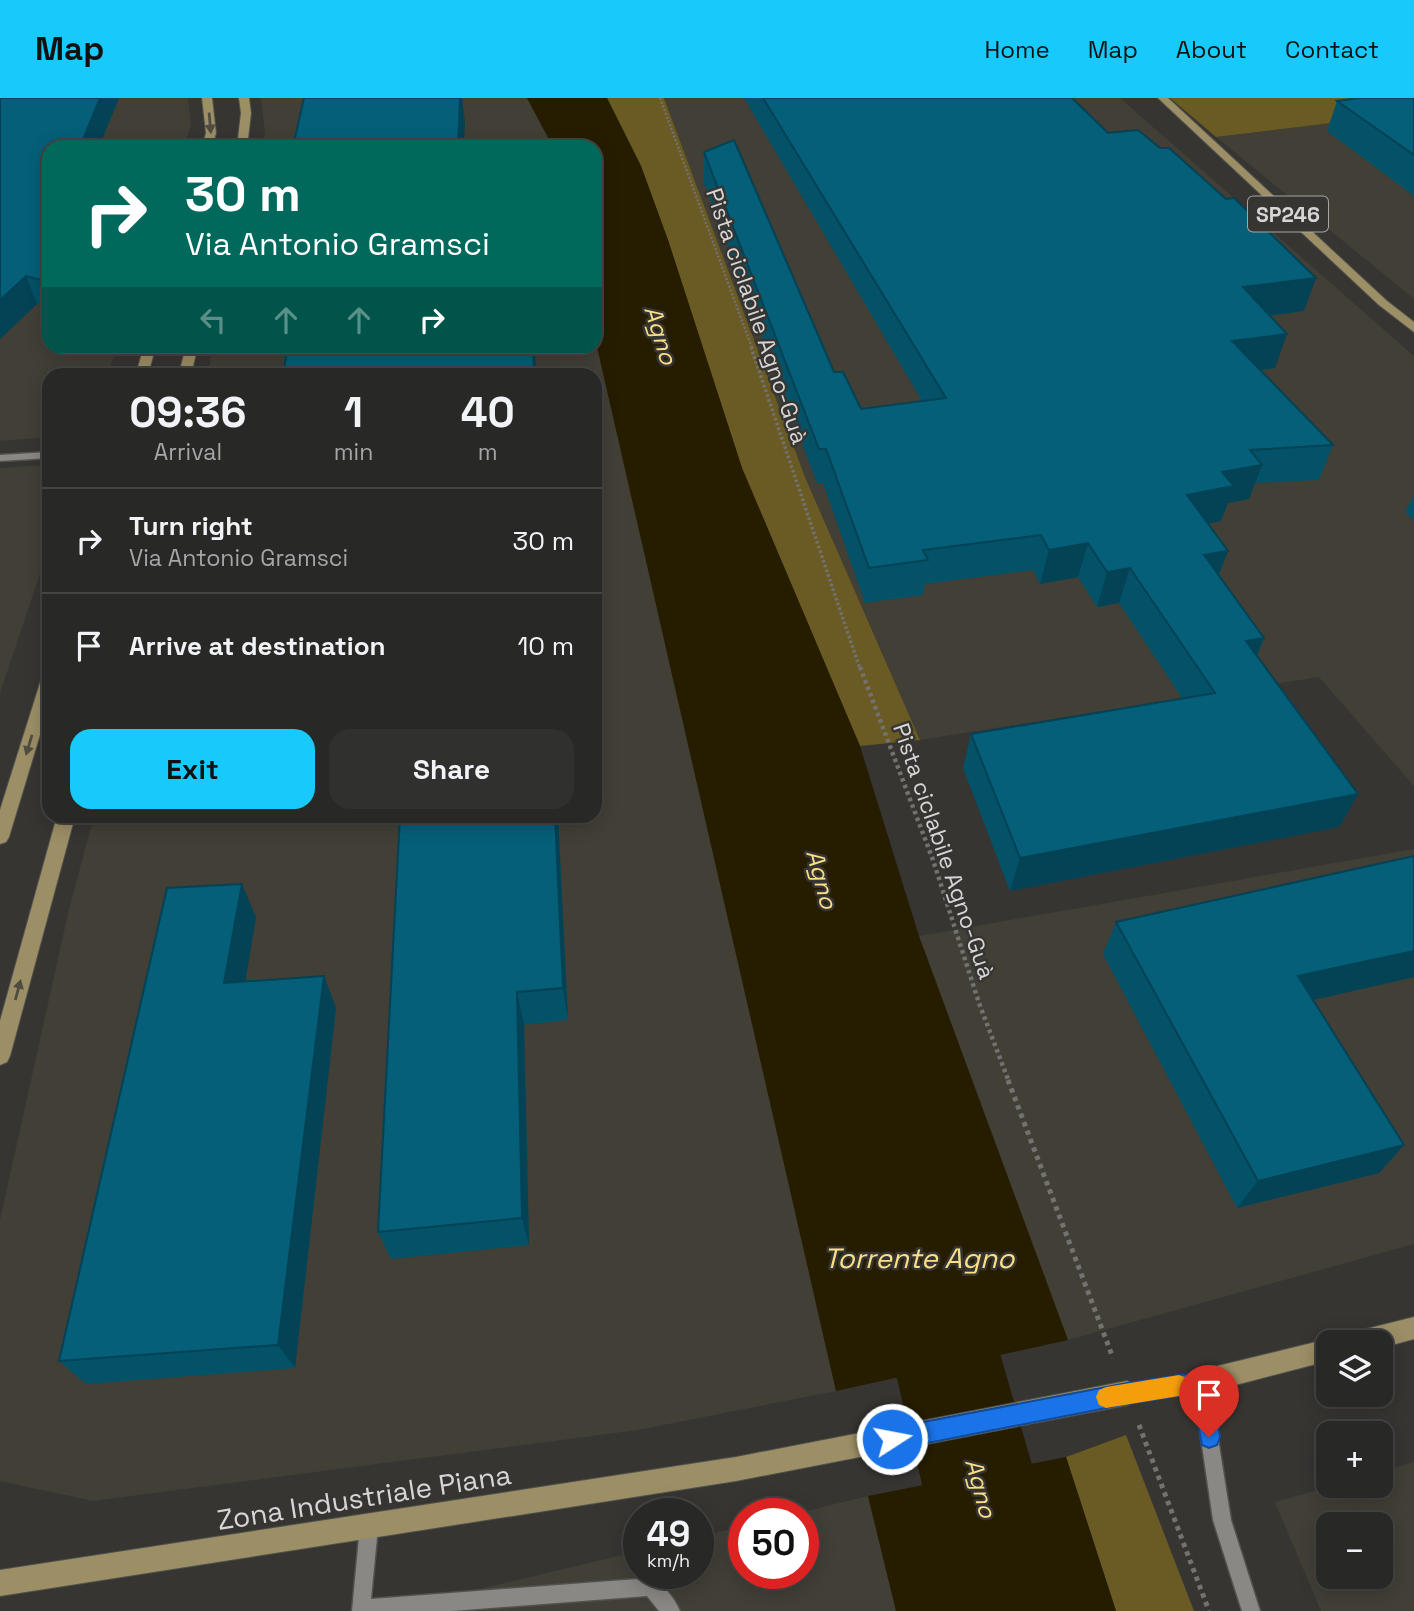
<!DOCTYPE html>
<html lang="en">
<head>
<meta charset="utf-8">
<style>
  :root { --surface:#282826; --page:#30302e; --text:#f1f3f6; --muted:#a5a6a7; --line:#444443; --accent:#17cafb }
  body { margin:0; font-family:"Space Grotesk",sans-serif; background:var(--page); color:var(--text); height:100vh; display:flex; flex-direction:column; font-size:26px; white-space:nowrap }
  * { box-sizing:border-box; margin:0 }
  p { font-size:23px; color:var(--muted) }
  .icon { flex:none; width:38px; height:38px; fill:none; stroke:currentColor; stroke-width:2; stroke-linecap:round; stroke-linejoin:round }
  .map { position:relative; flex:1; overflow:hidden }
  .details { position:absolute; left:42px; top:270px; width:560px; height:455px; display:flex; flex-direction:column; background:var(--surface); border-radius:21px; box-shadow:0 4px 18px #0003,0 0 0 2px var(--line) }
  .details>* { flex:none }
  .top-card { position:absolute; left:42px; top:42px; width:560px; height:214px; border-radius:21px; box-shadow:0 4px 18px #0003,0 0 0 2px var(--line); background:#00695c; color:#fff; overflow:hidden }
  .buttons { position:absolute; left:1316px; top:1232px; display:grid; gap:14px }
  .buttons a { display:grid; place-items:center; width:77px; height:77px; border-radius:14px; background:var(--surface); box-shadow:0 4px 18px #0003,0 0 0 2px var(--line); font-size:35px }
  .speed { position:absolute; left:623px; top:1400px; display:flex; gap:14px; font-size:35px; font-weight:700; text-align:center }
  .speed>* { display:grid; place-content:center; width:91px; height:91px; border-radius:50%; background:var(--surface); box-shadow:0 4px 18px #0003,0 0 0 2px var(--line); line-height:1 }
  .speed small { font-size:18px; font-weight:400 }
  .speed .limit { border:10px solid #d22; background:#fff; color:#111 }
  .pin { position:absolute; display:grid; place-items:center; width:60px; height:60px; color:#fff; margin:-72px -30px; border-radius:50% 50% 50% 0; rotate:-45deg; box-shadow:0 0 7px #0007 }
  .pin .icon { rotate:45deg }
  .me { position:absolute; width:77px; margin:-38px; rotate:79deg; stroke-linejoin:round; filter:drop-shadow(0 0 5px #0008) }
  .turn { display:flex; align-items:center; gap:24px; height:147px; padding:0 28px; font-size:32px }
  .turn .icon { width:91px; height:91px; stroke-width:2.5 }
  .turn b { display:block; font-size:49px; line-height:60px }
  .lanes { display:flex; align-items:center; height:66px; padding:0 28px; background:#0003; justify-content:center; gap:35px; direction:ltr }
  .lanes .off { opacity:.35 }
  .eta { display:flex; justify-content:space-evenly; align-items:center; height:119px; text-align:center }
  .eta b { font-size:42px; font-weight:700; line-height:49px }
  .action { display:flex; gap:14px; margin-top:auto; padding:14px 28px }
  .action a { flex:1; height:80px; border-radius:21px; background:var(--accent); color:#111; font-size:28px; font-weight:700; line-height:80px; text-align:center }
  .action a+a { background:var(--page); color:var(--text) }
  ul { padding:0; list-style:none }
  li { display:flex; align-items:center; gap:21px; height:105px; padding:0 28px; border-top:2px solid var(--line) }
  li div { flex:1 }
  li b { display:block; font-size:26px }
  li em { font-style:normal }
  header { display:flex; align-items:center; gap:42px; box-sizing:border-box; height:98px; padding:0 35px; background:var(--accent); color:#111 }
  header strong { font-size:33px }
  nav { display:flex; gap:38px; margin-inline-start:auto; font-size:24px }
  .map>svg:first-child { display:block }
  .built { fill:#413f36; fill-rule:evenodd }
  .green { fill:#6a5a24 }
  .water { fill:#261d00 }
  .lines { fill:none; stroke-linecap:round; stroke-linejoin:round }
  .river { fill:#261d00; fill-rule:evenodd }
  .minor-casing { stroke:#51514e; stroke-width:3 }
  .major-casing { stroke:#51514e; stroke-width:2 }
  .path-far3 { stroke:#737270; stroke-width:2.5; stroke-dasharray:2 2; stroke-linecap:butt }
  .path-far2 { stroke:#737270; stroke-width:3.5; stroke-dasharray:2.5 2.5; stroke-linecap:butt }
  .path-far1 { stroke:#737270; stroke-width:4.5; stroke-dasharray:3.5 3.5; stroke-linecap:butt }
  .path { stroke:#737270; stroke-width:5; stroke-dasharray:4.5 4.5; stroke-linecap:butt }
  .minor { fill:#898885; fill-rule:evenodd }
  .major { fill:#9c8f66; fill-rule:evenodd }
  .wall { fill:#045268 }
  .shaded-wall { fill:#044255 }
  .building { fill:#055f79; stroke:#044255; stroke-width:2 }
  .oneway { fill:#504c3f }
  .route { fill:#1a73e8; stroke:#114b97; stroke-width:2 }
  .slow { fill:#f59e0b }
  .labels { text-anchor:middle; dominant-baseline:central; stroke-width:5; stroke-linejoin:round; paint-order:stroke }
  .shield { fill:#363532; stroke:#a7a6a4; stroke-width:2 }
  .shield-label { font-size:21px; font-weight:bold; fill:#d7d6d5 }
  .street-label { font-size:23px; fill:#d7d6d5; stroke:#363532 }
  .water-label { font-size:24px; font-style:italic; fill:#fadf86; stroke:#363532 }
  .near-water-label { font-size:28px; font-style:italic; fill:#fadf86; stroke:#363532 }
  .near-street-label { font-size:28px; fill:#d7d6d5; stroke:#363532 }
</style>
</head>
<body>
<header>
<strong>Map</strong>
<nav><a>Home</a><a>Map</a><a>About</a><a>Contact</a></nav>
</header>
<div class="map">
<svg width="1414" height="1513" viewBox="0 0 1414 1513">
  <rect width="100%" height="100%" fill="#363532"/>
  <g class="built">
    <polygon points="0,0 188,0 191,27 184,49 49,49 49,248 119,249 106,276 49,276 49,339 0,343"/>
    <polygon points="261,0 527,0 553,49 263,49 265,35"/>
    <polygon points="664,0 1120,0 1414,258 1414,688 1319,579 920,642 805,379"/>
    <polygon points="1414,15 1414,201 1216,39"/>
    <polygon points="595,240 836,1293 638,1332 93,1403 0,1383 0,1122 69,811 94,718 595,718 595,276 207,276 214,249 595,248"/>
    <polygon points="49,367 49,449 0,595 0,370"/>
    <polygon points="1414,751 1414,1146 1068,1242 919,838"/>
    <path d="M1414,1364V1513H1321L1275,1404L1332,1388H1381V1374ZM1328,1426H1381V1479H1328Z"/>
    <polygon points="868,1398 896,1513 388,1513 639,1453 639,1475 698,1475 698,1439 744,1428 744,1475 803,1475 803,1416 794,1416"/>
  </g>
  <g class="green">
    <polygon points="607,0 664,0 805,379 920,642 860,648 742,370 668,142 641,68"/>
    <polygon points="1170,0 1414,0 1414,15 1216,39"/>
    <polygon points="1126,1337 1194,1513 1116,1513 1066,1359"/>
  </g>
  <g class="water">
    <polygon points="527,0 607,0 641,68 668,142 742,370 860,648 919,838 1068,1242 836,1293 595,240 595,49 553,49"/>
    <polygon points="1066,1359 1116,1513 896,1513 868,1398"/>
  </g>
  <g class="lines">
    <polygon class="river" points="920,1107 957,1122 972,1158 1074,1513 952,1513 868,1158 883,1122"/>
    <g class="minor-casing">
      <g id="minor">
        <polygon points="49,354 49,360 0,363 0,357"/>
        <polygon points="1201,1276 1207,1278 1209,1284 1231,1422 1260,1513 1242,1513 1213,1422 1194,1293 1127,1303 1121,1301 1119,1295 1121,1289 1127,1287"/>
        <path d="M369,1420L375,1423L378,1429L371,1501L651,1480C663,1485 675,1501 680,1513H659L647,1498L452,1513H352L360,1429L363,1423Z"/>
      </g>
    </g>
    <g class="major-casing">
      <g id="major">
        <polygon points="202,0 212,0 216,35 212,49 202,49 206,35"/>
        <polygon points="239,0 249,0 251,15 247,49 237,49 241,15"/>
        <polygon points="1158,0 1168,0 1387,203 1414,224 1414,234 1379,207"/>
        <polygon points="144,248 156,248 148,276 136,276"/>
        <polygon points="186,248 198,248 191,276 179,276"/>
        <polygon points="49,577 49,607 9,739 6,744 0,746 0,712 41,582"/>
        <polygon points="57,718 75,718 10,958 7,964 0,967 0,923"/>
        <polygon points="1414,1219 1414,1241 1381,1250 1381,1244 1347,1244 1350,1236 1358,1233"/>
        <polygon points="1328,1241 1336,1244 1328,1244 1328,1263 1201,1296 1193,1292 1189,1284 1193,1276 1201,1272"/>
        <polygon points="1127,1283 1135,1287 1139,1295 1135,1303 1127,1307 736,1383 0,1498 0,1472 736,1359"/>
      </g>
    </g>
    <polyline class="path-far3" points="660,0 752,250"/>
    <polyline class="path-far2" points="751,249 860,571"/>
    <polyline class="path-far1" points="860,569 933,762 979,905 1009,984"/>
    <g class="path">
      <polyline points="1008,982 1113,1260"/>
      <polyline points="1139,1327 1209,1513"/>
    </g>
    <use href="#minor" class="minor"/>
    <use href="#major" class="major"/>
  </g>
  <g class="wall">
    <polygon points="0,0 119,0 99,49 49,49 49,209 37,206 0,241"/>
    <polygon points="744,0 1072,0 1108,35 1304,213 1270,218 1275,270 1260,272 1333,347 1319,382 1255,385 1249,401 1228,405 1221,423 1208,425 1228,453 1219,477 1264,540 1257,558 1358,696 1339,729 1010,793 963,670 971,636 1182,600 1119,505 1097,509 1078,479 1040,486 1033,472 925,486 923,497 865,505 823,385 817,385 704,85 704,54 834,274 861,311 922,303"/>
    <polygon points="1414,0 1414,98 1327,33 1337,3"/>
    <polygon points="1414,397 1414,423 1405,414"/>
    <polygon points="337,718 558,718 568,922 524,927 529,1147 391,1161 378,1134 399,726 338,721"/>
    <polygon points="256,819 245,883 324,878 336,910 295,1270 86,1286 59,1263"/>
    <polygon points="1116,824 1414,879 1313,902 1404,1047 1379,1075 1237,1110 1103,856"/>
  </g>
  <g class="shaded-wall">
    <polygon points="100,0 119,0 99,49 80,49"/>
    <polygon points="460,0 462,0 465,24 464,49 458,49"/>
    <polygon points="26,178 37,206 0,241 0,202"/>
    <polygon points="1316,180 1304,213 1232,222 1243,189"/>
    <polygon points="1287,236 1275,270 1221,277 1232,243"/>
    <polygon points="534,248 537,276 534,276"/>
    <polygon points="1262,367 1249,401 1228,405 1221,423 1176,432 1187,397 1222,374"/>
    <polygon points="1088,445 1078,479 1040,486 1049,452"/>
    <polygon points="1228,453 1214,488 1204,457"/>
    <polygon points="1130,470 1119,505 1097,509 1107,474"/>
    <polygon points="1264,540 1249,575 1246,543"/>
    <polygon points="1358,696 1339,729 1010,793 1020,760"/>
    <polygon points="555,718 558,718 568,922 563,890"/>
    <polygon points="242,786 256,819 240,916 224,885"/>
    <polygon points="1414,853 1414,879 1278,910 1298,878"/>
    <polygon points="324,878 336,910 295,1270 278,1247"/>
    <polygon points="517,894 524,927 529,1147 522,1120"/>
    <polygon points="1404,1047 1379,1075 1237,1110 1258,1083"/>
  </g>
  <g class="building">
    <polygon points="0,0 100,0 80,49 49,49 49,184 26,178 0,202"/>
    <polygon points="304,0 460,0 458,49 293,49"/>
    <polygon points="763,0 1072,0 1108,35 1138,32 1160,50 1169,50 1226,101 1234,100 1316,180 1243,189 1287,236 1232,243 1333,347 1250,352 1262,367 1222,374 1234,388 1187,397 1228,453 1204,457 1264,540 1246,543 1358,696 1020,760 971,636 1215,595 1130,470 1107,474 1088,445 1049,452 1041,437 923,452 928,462 869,470 826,351 819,351 704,54 734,42 834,274 843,274 861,311 946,300"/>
    <polygon points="1359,0 1414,0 1414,57 1337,3"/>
    <polygon points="288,248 533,248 534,276 283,276"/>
    <polygon points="400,718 555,718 563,890 517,894 522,1120 378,1134"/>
    <polygon points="1414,758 1414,853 1298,878 1404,1047 1258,1083 1116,824"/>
    <polygon points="242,786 224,885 324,878 278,1247 59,1263 167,790"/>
  </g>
  <defs><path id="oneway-solid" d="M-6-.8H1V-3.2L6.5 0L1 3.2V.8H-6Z" transform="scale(1.75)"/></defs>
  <g class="oneway">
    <use href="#oneway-solid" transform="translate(210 25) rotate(85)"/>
    <use href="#oneway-solid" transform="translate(29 647) rotate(107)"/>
    <use href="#oneway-solid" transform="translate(18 892) rotate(-75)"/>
  </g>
  <polygon class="route" points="1201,1274 1208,1277 1211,1284 1220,1339 1217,1347 1209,1350 1202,1347 1192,1296 1127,1306 892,1352 885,1348 882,1341 885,1333 892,1330 1127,1285"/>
  <polygon class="slow" points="1179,1277 1187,1280 1190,1287 1187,1295 1179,1298 1106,1310 1099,1307 1096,1299 1099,1292 1106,1289"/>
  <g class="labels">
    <rect class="shield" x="1248" y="98.5" width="80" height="35" rx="5"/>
    <g class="shield-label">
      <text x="1288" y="116">SP246</text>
    </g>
    <g class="street-label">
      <text transform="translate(757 218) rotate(71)">Pista ciclabile Agno-Guà</text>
      <text transform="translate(944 753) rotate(71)">Pista ciclabile Agno-Guà</text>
    </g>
    <g class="water-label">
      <text transform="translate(661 237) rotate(73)">Agno</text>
      <text transform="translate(822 781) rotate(75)">Agno</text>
      <text transform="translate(981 1390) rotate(75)">Agno</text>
    </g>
    <g class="near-water-label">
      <text x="919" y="1160">Torrente Agno</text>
    </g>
    <g class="near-street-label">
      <text transform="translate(364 1399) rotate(-9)">Zona Industriale Piana</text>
    </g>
  </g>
</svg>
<div class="buttons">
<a><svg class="icon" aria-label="layers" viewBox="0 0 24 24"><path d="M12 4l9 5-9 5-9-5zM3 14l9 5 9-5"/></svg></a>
<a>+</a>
<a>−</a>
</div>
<div class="speed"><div>49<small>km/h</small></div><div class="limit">50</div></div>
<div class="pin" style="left:1209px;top:1339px;background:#d93025"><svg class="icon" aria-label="arrive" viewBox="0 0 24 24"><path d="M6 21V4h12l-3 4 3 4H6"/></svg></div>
<svg class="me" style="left:892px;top:1341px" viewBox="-20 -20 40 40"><circle r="17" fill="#1a73e8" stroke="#fff" stroke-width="3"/><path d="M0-11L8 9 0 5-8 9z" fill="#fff"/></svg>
<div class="top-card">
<div class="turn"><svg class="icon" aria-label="right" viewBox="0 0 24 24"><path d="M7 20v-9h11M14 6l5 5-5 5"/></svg><div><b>30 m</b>Via Antonio Gramsci</div></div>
<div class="lanes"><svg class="icon off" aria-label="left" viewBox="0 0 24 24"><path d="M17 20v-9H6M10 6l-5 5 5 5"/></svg><svg class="icon off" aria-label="ahead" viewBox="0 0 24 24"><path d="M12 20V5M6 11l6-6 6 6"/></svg><svg class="icon off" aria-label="ahead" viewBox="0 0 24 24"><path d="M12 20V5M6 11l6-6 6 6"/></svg><svg class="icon" aria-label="right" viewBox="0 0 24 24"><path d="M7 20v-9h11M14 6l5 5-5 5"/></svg></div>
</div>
<section class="details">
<div class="eta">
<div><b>09:36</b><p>Arrival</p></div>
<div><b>1</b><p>min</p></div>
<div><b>40</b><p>m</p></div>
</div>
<ul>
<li><svg class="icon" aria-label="right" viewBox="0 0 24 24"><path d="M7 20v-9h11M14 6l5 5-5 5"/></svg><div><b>Turn right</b><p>Via Antonio Gramsci</p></div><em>30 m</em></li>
<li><svg class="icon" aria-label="arrive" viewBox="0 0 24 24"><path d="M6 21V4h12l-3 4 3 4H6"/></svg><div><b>Arrive at destination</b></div><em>10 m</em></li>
</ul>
<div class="action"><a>Exit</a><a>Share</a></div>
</section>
</div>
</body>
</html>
